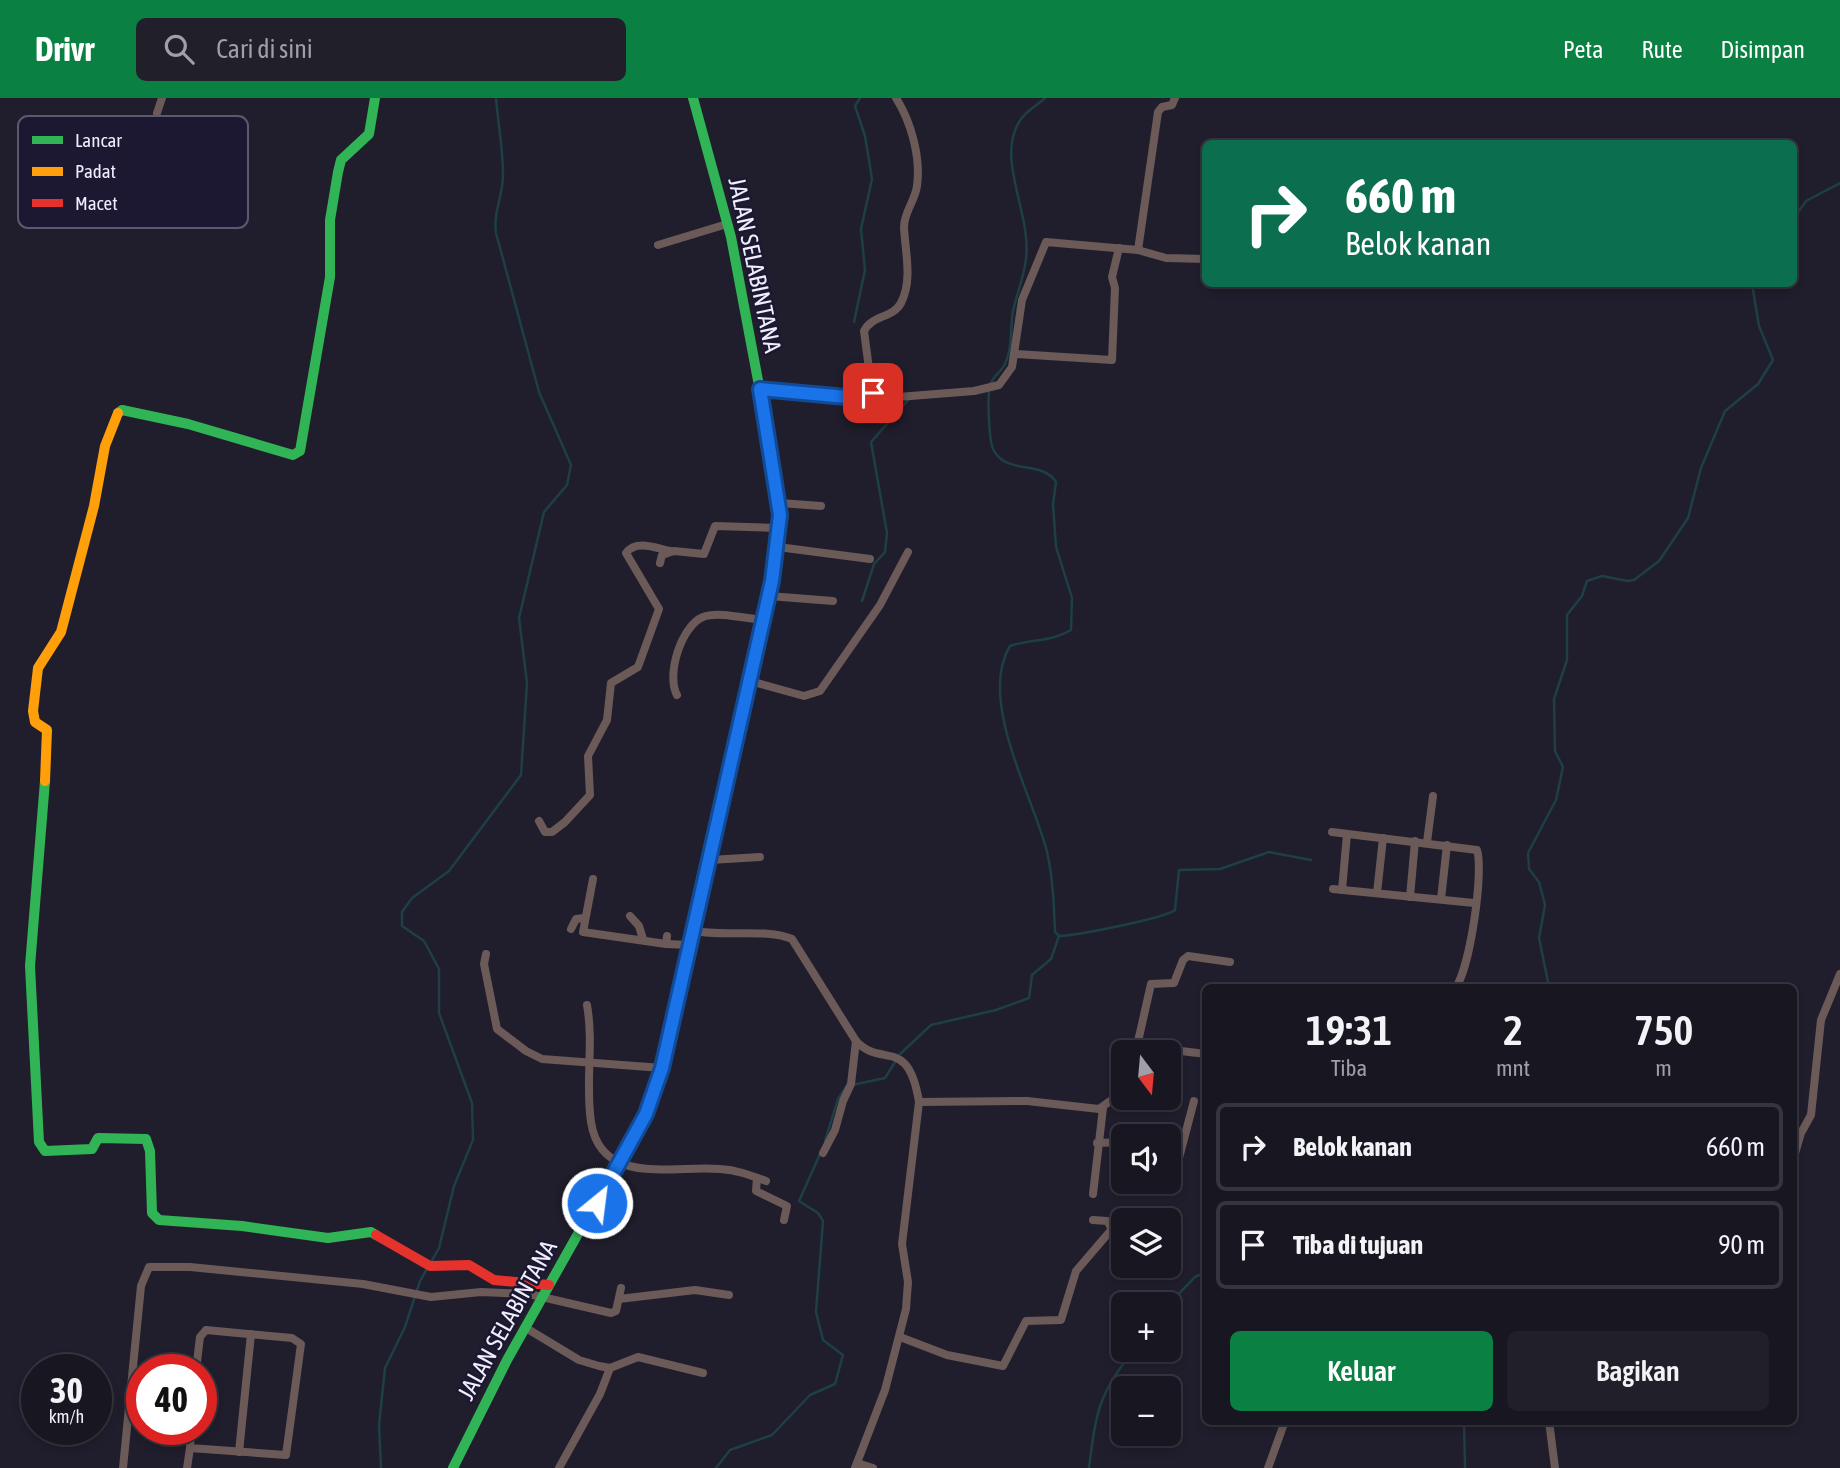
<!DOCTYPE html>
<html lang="id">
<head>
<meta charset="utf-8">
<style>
  :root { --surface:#181621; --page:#211f2a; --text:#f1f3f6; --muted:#9f9fa5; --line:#36353f; --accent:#0b8043 }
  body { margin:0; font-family:"Asap Condensed",sans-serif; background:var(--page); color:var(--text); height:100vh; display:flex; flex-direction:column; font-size:26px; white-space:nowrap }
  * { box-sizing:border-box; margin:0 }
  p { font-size:23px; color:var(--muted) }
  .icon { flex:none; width:38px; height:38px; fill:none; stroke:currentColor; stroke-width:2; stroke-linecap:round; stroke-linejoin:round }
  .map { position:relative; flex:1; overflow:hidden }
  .panel { position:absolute; left:1202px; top:886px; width:595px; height:441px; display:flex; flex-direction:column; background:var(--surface); border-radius:10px; box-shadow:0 4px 10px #0003,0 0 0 2px var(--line) }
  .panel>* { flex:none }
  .hud { position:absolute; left:1202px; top:42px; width:595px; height:147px; border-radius:10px; box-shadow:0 4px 10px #0003,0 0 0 2px var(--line); background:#0b6e4f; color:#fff; overflow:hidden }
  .needle { width:46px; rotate:164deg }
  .fabs { position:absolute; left:1111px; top:942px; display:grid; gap:14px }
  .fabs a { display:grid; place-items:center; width:70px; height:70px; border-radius:10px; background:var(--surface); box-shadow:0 4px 10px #0003,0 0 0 2px var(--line); font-size:35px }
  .speed { position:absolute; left:21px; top:1256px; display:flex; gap:14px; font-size:35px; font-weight:700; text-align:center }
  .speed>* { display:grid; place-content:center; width:91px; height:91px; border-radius:50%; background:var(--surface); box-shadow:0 4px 10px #0003,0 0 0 2px var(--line); line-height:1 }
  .speed small { font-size:18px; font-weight:400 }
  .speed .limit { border:10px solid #d22; background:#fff; color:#111 }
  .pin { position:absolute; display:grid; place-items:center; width:60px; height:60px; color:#fff; margin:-30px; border-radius:14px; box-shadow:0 4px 10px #0006 }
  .me { position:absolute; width:77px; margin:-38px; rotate:29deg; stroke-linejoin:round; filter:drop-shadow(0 0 5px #0008) }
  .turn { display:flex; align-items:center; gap:24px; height:147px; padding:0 28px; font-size:32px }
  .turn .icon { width:91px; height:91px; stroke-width:2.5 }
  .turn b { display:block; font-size:49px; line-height:60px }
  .eta { display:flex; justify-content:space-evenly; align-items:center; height:119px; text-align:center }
  .eta b { font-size:42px; font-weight:600; line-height:49px }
  .action { display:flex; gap:14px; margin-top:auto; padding:14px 28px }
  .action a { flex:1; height:80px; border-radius:10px; background:var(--accent); color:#fff; font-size:28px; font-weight:600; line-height:80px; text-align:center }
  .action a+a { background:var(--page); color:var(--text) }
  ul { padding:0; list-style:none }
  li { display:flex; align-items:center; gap:21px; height:88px; margin:0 14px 10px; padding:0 14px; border:4px solid var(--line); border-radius:10px }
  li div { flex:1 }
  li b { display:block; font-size:26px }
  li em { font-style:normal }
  header { display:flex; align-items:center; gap:42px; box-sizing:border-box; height:98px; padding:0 35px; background:var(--accent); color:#fff }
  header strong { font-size:33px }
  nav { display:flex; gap:38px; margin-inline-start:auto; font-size:24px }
  .search { width:490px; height:63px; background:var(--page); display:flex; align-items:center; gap:18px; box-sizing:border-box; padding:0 24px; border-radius:10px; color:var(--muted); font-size:26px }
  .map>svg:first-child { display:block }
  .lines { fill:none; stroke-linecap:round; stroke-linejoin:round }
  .stream { stroke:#1d3f45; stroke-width:2.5 }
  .street { stroke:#6b5a58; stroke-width:8 }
  .fast { stroke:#30b455; stroke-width:10 }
  .slow { stroke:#ff9f0a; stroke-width:10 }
  .jam { stroke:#e5322d; stroke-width:10 }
  .route-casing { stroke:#114b97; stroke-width:18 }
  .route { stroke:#1a73e8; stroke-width:12 }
  .labels { text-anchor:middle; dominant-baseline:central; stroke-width:5; stroke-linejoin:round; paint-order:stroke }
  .street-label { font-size:24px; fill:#efeefd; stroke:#1c1832 }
  .key { fill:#1c1832; stroke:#5b586f; stroke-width:2 }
  .key-label { font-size:19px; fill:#efeefd }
</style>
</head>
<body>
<header>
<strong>Drivr</strong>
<div class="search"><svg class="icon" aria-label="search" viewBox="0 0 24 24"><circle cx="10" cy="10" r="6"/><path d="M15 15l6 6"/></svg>Cari di sini</div>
<nav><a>Peta</a><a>Rute</a><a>Disimpan</a></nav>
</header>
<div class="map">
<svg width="1840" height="1370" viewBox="0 0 1840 1370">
  <rect width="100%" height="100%" fill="#201e2c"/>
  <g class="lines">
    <g class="stream">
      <path d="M1045,0C1038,7 1027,12 1021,21C994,59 1032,115 1026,161C1024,179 1017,195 1013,213C1010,230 1013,249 1005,266C1001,274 993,278 990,287C987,298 989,342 993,351C1006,378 1041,361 1056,384L1053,406L1056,449L1072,500L1071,532C1051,544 1031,541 1010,548C977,602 1034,700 1047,754C1053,780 1054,808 1055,834L1059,838"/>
      <polyline points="1794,120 1806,103 1840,85"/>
      <polyline points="854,224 865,172 861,131 872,81 865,38 855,8 860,0"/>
      <polyline points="862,503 874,466 885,454 887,435 871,344 909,301"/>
      <path d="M1059,838C1075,838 1165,820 1175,812L1179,772L1220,771L1269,754L1311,762"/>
      <polyline points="1549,889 1539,840 1545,807 1539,784 1529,771 1528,755 1556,702 1563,669 1555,653 1554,601 1567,562 1567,517 1582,498 1587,483 1602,478 1627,483 1634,482 1659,463 1688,420 1701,370 1725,313 1758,286 1773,262 1759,228 1752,186"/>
      <polyline points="898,958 931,927 996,912 1029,900 1032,877 1051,861 1059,838"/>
      <polyline points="852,987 885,980 895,964"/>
      <polyline points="825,1043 838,1001 846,989"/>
      <path d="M431,1164L439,1150L454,1088L473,1042L472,1005L439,915V871L424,843L402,828V814L412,800L449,773L521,677L527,585L519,520L544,414L567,387L571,367L539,294L496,135C493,114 503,98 503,77C503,51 498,25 496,0"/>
      <polyline points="1169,1206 1195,1179 1206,1174"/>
      <polyline points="1464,1323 1465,1370"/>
      <polyline points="381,1370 379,1327 385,1270 405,1229 420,1183 428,1169"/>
      <polyline points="716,1370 730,1352 772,1337 810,1297 835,1286 843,1257 823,1242 816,1214 823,1123 818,1115 799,1103 820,1056"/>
      <path d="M1089,1370C1096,1315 1098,1295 1135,1251"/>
    </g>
    <g class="street">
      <polyline points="157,15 162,0"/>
      <polyline points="658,147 727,126"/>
      <polyline points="1138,152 1166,160 1206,161"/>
      <polyline points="1016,256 1112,262 1115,190 1112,179 1119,150"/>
      <path d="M760,291L873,301L864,233C872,217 893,220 901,205C913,182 905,153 904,129C904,114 915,103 917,88C921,59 911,24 896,0"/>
      <polyline points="873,301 974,293 999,287 1012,269 1022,202 1046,144 1138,152 1158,14 1162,9 1172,7 1175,0"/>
      <polyline points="780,405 821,408"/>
      <polyline points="778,449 870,461"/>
      <polyline points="660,465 662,457 674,453 704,456 715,428 780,430"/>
      <polyline points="769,498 833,503"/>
      <polyline points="750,583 804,598 820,593 880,507 908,454"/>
      <path d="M677,597C666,577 681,528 703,519C718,513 747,521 763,522"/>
      <path d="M539,723L545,734H552L565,724L590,697L588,658L607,622L611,585L638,569L659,511L626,455C636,441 656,450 670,453"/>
      <path d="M1332,734L1477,752C1484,774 1470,869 1456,889"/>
      <polyline points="1427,744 1433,698"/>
      <polyline points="710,762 760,759"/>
      <polyline points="593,781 583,834 666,846"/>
      <polyline points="1333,791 1474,805"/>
      <polyline points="1342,792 1347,736"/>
      <polyline points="1377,795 1383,740"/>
      <polyline points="1410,799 1415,743"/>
      <polyline points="1441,801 1447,747"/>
      <polyline points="630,818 639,828 643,841"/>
      <polyline points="571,831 576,821 584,820"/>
      <path d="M695,833C723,839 768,830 792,841L856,943C882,971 908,937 919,1004L902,1146L908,1184L906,1211L885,1292L855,1370"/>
      <polyline points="667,838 666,846 691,847"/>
      <polyline points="486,856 484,866 497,931 526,953 542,961 662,970"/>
      <path d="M587,907C594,946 585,985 591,1024C601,1089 673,1067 720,1071C737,1072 750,1077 766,1083"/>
      <polyline points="1137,948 1151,886 1174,885 1183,862 1188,858 1230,864"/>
      <polyline points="1130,954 1139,948 1206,956"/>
      <polyline points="919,1004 1027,1003 1099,1011 1113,1001 1124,971"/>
      <polyline points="1169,1043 1183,1043"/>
      <polyline points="1097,1045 1124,1044"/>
      <polyline points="823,1055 835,1032 843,1003 851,986 856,943"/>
      <polyline points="1794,1059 1801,1035 1811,1017 1821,922 1840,876"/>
      <polyline points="1175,1075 1194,1003"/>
      <polyline points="757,1080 756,1093 787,1108 784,1122"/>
      <polyline points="1093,1096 1103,1010"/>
      <polyline points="619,1201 695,1192 729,1197"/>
      <polyline points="526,1230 579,1262 599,1268 610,1270 638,1259 703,1275"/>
      <polyline points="900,1239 947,1257 1003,1268 1026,1223 1061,1222 1076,1173 1112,1131 1107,1123 1093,1122"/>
      <polyline points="1549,1323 1555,1370"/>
      <polyline points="191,1332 190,1350 286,1357 301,1246 292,1240 206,1232 200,1239 196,1272"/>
      <polyline points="239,1354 251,1236"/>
      <polyline points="857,1365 873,1370"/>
      <polyline points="123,1370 141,1188 149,1169 190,1169 363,1186 431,1199 481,1194 529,1196 611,1215 616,1213 621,1190"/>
      <polyline points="187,1370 190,1350"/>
      <polyline points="559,1370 600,1296 610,1270"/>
      <polyline points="1268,1370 1285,1323"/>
    </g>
    <g class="fast">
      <polyline points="693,0 731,139 773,362"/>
      <polyline points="118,315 122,312 188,326 293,357 300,353 330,179 330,122 338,74 341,62 369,36 375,0"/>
      <polyline points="45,683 30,868 39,1044 45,1053 92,1051 98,1040 146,1041 150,1053 152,1115 159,1122 242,1128 328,1140 371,1134 376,1137"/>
      <polyline points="453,1370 507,1262 650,1008 694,835"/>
    </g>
    <g class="slow">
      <polyline points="45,683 47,632 35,624 33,613 38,570 61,534 94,408 105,348 118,315"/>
      <polyline points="694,835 778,449 780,405 773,362"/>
    </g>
    <polyline class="jam" points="376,1137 430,1168 469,1167 494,1182 549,1187"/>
  </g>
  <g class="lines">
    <g class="route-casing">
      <polyline id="route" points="597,1105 646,1016 662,970 772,483 780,417 760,291 857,300 873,301 873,295"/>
    </g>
    <use href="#route" class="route"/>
  </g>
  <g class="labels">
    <g class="street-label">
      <text transform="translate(755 167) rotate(78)">JALAN SELABINTANA</text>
      <text transform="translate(507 1222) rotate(-61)">JALAN SELABINTANA</text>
    </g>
  </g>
  <rect x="18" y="18" width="230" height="112" rx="10" class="key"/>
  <rect x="32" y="38" width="31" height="8" fill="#30b455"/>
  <rect x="32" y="69" width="31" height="9" fill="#ff9f0a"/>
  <rect x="32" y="101" width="31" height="8" fill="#e5322d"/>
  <g class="key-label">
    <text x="75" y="49">Lancar</text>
    <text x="75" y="80">Padat</text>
    <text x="75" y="112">Macet</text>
  </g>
</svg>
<div class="fabs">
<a><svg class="needle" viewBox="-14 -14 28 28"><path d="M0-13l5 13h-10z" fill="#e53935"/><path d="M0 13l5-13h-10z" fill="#9f9fa5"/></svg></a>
<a><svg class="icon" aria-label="sound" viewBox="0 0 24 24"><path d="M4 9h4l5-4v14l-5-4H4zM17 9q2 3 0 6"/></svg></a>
<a><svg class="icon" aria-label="layers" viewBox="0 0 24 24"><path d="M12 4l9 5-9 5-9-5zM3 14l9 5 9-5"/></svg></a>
<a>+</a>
<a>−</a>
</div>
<div class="speed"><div>30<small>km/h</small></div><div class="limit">40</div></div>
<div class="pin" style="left:873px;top:295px;background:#d93025"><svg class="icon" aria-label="arrive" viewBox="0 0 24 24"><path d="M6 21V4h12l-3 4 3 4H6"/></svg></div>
<svg class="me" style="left:597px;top:1105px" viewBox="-20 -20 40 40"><circle r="17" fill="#1a73e8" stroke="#fff" stroke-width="3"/><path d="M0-11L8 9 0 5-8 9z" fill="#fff"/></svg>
<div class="hud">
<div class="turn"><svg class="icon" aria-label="right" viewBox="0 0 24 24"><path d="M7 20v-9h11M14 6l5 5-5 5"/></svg><div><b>660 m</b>Belok kanan</div></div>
</div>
<section class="panel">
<div class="eta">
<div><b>19:31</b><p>Tiba</p></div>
<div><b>2</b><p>mnt</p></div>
<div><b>750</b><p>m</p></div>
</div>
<ul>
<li><svg class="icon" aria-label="right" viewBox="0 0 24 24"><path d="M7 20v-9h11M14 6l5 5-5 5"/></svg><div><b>Belok kanan</b></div><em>660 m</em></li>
<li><svg class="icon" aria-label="arrive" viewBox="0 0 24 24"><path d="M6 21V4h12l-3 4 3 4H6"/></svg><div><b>Tiba di tujuan</b></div><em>90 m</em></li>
</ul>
<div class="action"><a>Keluar</a><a>Bagikan</a></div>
</section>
</div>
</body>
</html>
